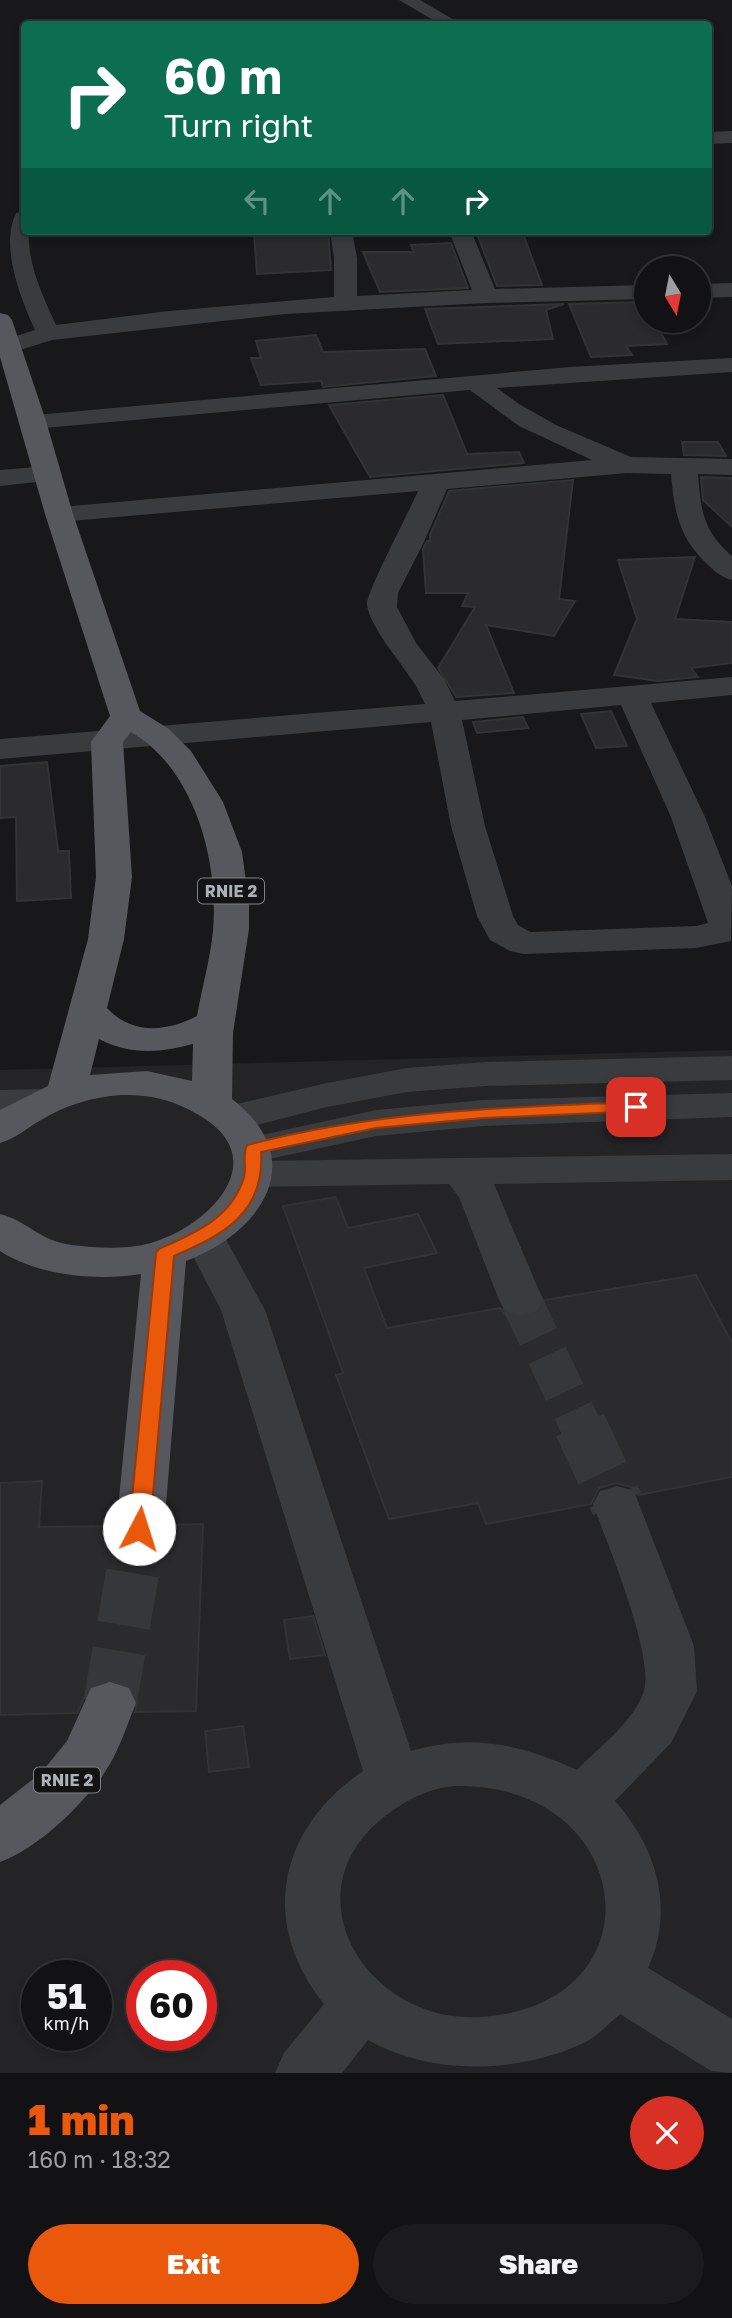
<!DOCTYPE html>
<html lang="en">
<head>
<meta charset="utf-8">
<style>
  :root { --surface:#121214; --page:#1b1b1d; --text:#f1f3f6; --muted:#9c9ea0; --line:#313234; --accent:#ea580c }
  body { margin:0; font-family:"Golos Text",sans-serif; background:var(--page); color:var(--text); height:100vh; display:flex; flex-direction:column; font-size:26px; white-space:nowrap }
  * { box-sizing:border-box; margin:0 }
  p { font-size:23px; color:var(--muted) }
  .icon { flex:none; width:38px; height:38px; fill:none; stroke:currentColor; stroke-width:2; stroke-linecap:round; stroke-linejoin:round }
  .map { position:relative; height:2073px; overflow:hidden }
  .panel { display:flex; flex-direction:column; background:var(--surface); flex:1 }
  .panel>* { flex:none }
  .top-card { position:absolute; left:21px; top:21px; width:691px; height:214px; border-radius:7px; box-shadow:0 4px 10px #0003,0 0 0 2px var(--line); background:#0b6e4f; color:#fff; overflow:hidden }
  .needle { width:46px; rotate:170deg }
  .buttons { position:absolute; left:634px; top:256px; display:grid; gap:14px }
  .buttons a { display:grid; place-items:center; width:77px; height:77px; border-radius:50%; background:var(--surface); box-shadow:0 4px 10px #0003,0 0 0 2px var(--line); font-size:35px }
  .speed { position:absolute; left:21px; top:1960px; display:flex; gap:14px; font-size:35px; font-weight:700; text-align:center }
  .speed>* { display:grid; place-content:center; width:91px; height:91px; border-radius:50%; background:var(--surface); box-shadow:0 4px 10px #0003,0 0 0 2px var(--line); line-height:1 }
  .speed small { font-size:18px; font-weight:400 }
  .speed .limit { border:10px solid #d22; background:#fff; color:#111 }
  .pin { position:absolute; display:grid; place-items:center; width:60px; height:60px; color:#fff; margin:-30px; border-radius:14px; box-shadow:0 4px 10px #0006 }
  .me { position:absolute; width:77px; margin:-38px; rotate:5deg; stroke-linejoin:round; filter:drop-shadow(0 0 5px #0008) }
  .turn { display:flex; align-items:center; gap:24px; height:147px; padding:0 28px; font-size:32px }
  .turn .icon { width:91px; height:91px; stroke-width:2.5 }
  .turn b { display:block; font-size:49px; line-height:60px }
  .lanes { display:flex; align-items:center; height:66px; padding:0 28px; background:#0003; justify-content:center; gap:35px; direction:ltr }
  .lanes .off { opacity:.35 }
  .round { display:grid; place-items:center; flex:none; width:74px; height:74px; border-radius:37px; background:var(--page) }
  .overview { display:flex; align-items:center; justify-content:space-between; height:119px; padding:0 28px }
  h1 { font-size:42px; font-weight:800; line-height:52px; color:var(--accent) }
  .action { display:flex; gap:14px; margin-top:auto; padding:14px 28px }
  .action a { flex:1; height:80px; border-radius:42px; background:var(--accent); color:#fff; font-size:28px; font-weight:800; line-height:80px; text-align:center }
  .action a+a { background:var(--page); color:var(--text) }
  .map>svg:first-child { display:block }
  .built { fill:#242427; fill-rule:evenodd }
  .building { fill:#2b2b2e; stroke:#323335; stroke-width:2 }
  .lines { fill:none; stroke-linecap:round; stroke-linejoin:round }
  .minor-tunnel-far1 { stroke:#36373a; stroke-width:41; stroke-dasharray:41 20; stroke-linecap:butt }
  .minor-tunnel { stroke:#36373a; stroke-width:53; stroke-dasharray:53 26; stroke-linecap:butt }
  .major-tunnel { stroke:#36373a; stroke-width:53; stroke-dasharray:53 26; stroke-linecap:butt }
  .minor { fill:#393b3e; fill-rule:evenodd }
  .major { fill:#56585d; fill-rule:evenodd }
  .route { fill:#ea580c; stroke:#983908; stroke-width:2 }
  .labels { text-anchor:middle; dominant-baseline:central; stroke-width:7; stroke-linejoin:round; paint-order:stroke }
  .shield { fill:#131315; stroke:#7e8287; stroke-width:2 }
  .shield-label { font-size:16px; font-weight:bold; fill:#acb1b8 }
</style>
</head>
<body>
<div class="map">
<svg width="732" height="2073" viewBox="0 0 732 2073">
  <rect width="100%" height="100%" fill="#18181a"/>
  <path class="built" d="M732,1050V2073H0V1070ZM37,1976H96V2035H37ZM142,1976H201V2035H142Z"/>
  <g class="building">
    <polygon points="302,231 328,231 331,270 257,274 254,233"/>
    <polygon points="476,231 522,231 542,285 497,286"/>
    <polygon points="451,243 468,288 380,292 363,252 414,252 411,245"/>
    <polygon points="644,302 646,320 654,320 667,344 626,346 632,355 591,357 569,304"/>
    <polygon points="564,304 546,310 553,339 438,344 425,309"/>
    <polygon points="316,335 323,352 425,349 436,376 323,387 321,381 261,385 251,358 261,358 256,341"/>
    <polygon points="443,395 467,454 519,452 524,463 370,477 329,405"/>
    <polygon points="682,442 718,442 726,456 684,455"/>
    <polygon points="701,477 732,478 732,527 703,500"/>
    <polygon points="573,480 559,599 575,601 554,636 486,625 514,693 456,697 438,668 475,607 462,606 468,593 426,593 423,549 427,541 430,541 430,535 449,491"/>
    <polygon points="695,557 675,619 732,622 732,663 691,668 698,677 658,681 614,675 637,619 618,560"/>
    <polygon points="611,711 627,746 596,748 581,714"/>
    <polygon points="523,717 528,728 477,733 473,722"/>
    <polygon points="47,762 58,851 69,851 71,898 17,901 16,817 0,818 0,766"/>
    <polygon points="336,1197 348,1228 418,1214 437,1253 364,1268 387,1328 500,1308 504,1314 522,1318 538,1314 545,1300 696,1275 732,1343 732,1477 638,1495 635,1488 616,1483 599,1488 591,1504 486,1524 478,1503 389,1519 336,1375 343,1373 283,1206"/>
    <polygon points="42,1481 39,1527 114,1526 121,1543 141,1550 159,1543 167,1525 203,1524 196,1711 135,1712 138,1702 131,1687 109,1679 89,1687 77,1713 0,1715 0,1483"/>
    <polygon points="313,1616 325,1655 290,1659 284,1620"/>
    <polygon points="243,1726 249,1767 209,1772 205,1731"/>
  </g>
  <g class="lines">
    <polyline class="minor-tunnel-far1" points="521,1300 581,1427"/>
    <polyline class="minor-tunnel" points="580,1425 617,1504"/>
    <polyline class="major-tunnel" points="110,1703 140,1529"/>
    <g class="minor">
      <polygon points="399,0 420,0 461,24 440,24"/>
      <polygon points="732,131 732,143 709,144 709,132"/>
      <path d="M24,212V231H29C27,264 43,296 56,325L169,311L334,297V258L330,231H352L357,258V296L472,290L449,231H471L495,289L646,285V299L486,303L285,314L52,340L7,354L0,352V341L35,330C20,297 0,247 16,213Z"/>
      <polygon points="732,283 732,297 698,298 698,284"/>
      <path d="M732,358V372L497,388L519,404L556,425L631,457L732,459V475L698,474C701,511 703,531 732,556V580C720,577 713,570 704,561C678,535 674,509 671,474L627,473L447,489L423,544L398,593L397,607L416,643L444,679L455,701L732,677V695L651,703L705,817L732,886L731,941L696,948L523,954L510,951L490,940L477,916L451,826L431,722L0,759V739L425,704C421,696 417,687 412,680C400,661 370,627 367,605C366,593 410,510 418,491L59,522L49,520L45,514L49,508L592,460L519,426L470,390L33,429L24,426L20,421L24,416L570,367ZM621,705L671,817L708,923L696,926L530,932L518,925L513,916L485,826L462,720Z"/>
      <polygon points="47,466 56,468 60,474 56,480 0,486 0,470"/>
      <polygon points="732,1056 732,1080 486,1086 407,1092 327,1107 233,1131 219,1127 213,1118 219,1109 233,1105 327,1083 407,1068 486,1062"/>
      <polygon points="45,1089 59,1092 65,1101 59,1110 45,1113 0,1114 0,1090"/>
      <polygon points="732,1093 732,1117 483,1126 376,1136 260,1161 732,1154 732,1180 494,1184 543,1300 537,1311 521,1315 505,1311 499,1300 459,1197 449,1184 254,1187 239,1183 233,1174 239,1165 251,1161 239,1158 233,1149 239,1140 376,1110 483,1100"/>
      <path d="M204,1223L219,1227L265,1310L411,1751C470,1733 521,1744 577,1770C599,1747 631,1724 643,1694C657,1660 606,1541 593,1504L600,1491L617,1486L634,1491L694,1646L697,1691L671,1743L615,1801C657,1848 675,1909 648,1968L732,2019V2073L711,2071L620,2014C611,2022 602,2031 592,2038C583,2044 572,2048 562,2052C499,2073 428,2073 368,2040L342,2073H275L284,2053L324,2004C258,1922 279,1828 363,1771L221,1310L183,1237L189,1227ZM455,1786C638,1783 663,2005 481,2017C365,2025 282,1887 392,1811C411,1797 432,1788 455,1786Z"/>
    </g>
    <g class="major">
      <path d="M0,313L8,315L12,320L46,421L73,514L140,711L169,729L191,751L223,802L242,852L249,904V929L233,1033L232,1099C311,1160 262,1232 186,1261L164,1529L157,1542L140,1548L123,1542L116,1529L141,1274C96,1281 39,1276 0,1251V1214C28,1221 39,1241 72,1245C97,1248 125,1250 151,1243C210,1226 276,1158 197,1114C174,1100 149,1094 121,1095C92,1097 66,1105 41,1120C27,1128 16,1138 0,1143V1110L48,1086L88,939L96,877L91,742L110,716L45,514L0,357ZM131,732C195,769 219,862 213,931C210,960 202,987 197,1016C166,1032 132,1035 107,1008L124,939L132,877L123,742ZM99,1039C130,1055 161,1053 193,1044L192,1081L147,1071L90,1075Z"/>
      <path d="M110,1682L129,1688L136,1703C127,1725 119,1751 105,1772C82,1806 38,1848 0,1862V1805L41,1773L67,1741L91,1688Z"/>
    </g>
  </g>
  <path class="route" d="M636,1102L642,1103L645,1107L642,1111L483,1118L376,1128L261,1152C265,1213 223,1235 174,1256L150,1529L147,1535L139,1537L132,1535L129,1529L156,1253L159,1249C195,1233 232,1218 244,1177C247,1167 242,1155 247,1145C375,1111 505,1107 636,1102Z"/>
  <g class="labels">
    <g class="shield">
      <rect x="198" y="878.5" width="66" height="25" rx="5"/>
      <rect x="34" y="1767.5" width="66" height="25" rx="5"/>
    </g>
    <g class="shield-label">
      <text x="231" y="891">RNIE 2</text>
      <text x="67" y="1780">RNIE 2</text>
    </g>
  </g>
</svg>
<div class="buttons">
<a><svg class="needle" viewBox="-14 -14 28 28"><path d="M0-13l5 13h-10z" fill="#e53935"/><path d="M0 13l5-13h-10z" fill="#9c9ea0"/></svg></a>
</div>
<div class="speed"><div>51<small>km/h</small></div><div class="limit">60</div></div>
<div class="pin" style="left:636px;top:1107px;background:#d93025"><svg class="icon" aria-label="arrive" viewBox="0 0 24 24"><path d="M6 21V4h12l-3 4 3 4H6"/></svg></div>
<svg class="me" style="left:139px;top:1529px" viewBox="-20 -20 40 40"><circle r="19" fill="#fff"/><path d="M0-13L10 11 0 6-10 11z" fill="#ea580c"/></svg>
<div class="top-card">
<div class="turn"><svg class="icon" aria-label="right" viewBox="0 0 24 24"><path d="M7 20v-9h11M14 6l5 5-5 5"/></svg><div><b>60 m</b>Turn right</div></div>
<div class="lanes"><svg class="icon off" aria-label="left" viewBox="0 0 24 24"><path d="M17 20v-9H6M10 6l-5 5 5 5"/></svg><svg class="icon off" aria-label="ahead" viewBox="0 0 24 24"><path d="M12 20V5M6 11l6-6 6 6"/></svg><svg class="icon off" aria-label="ahead" viewBox="0 0 24 24"><path d="M12 20V5M6 11l6-6 6 6"/></svg><svg class="icon" aria-label="right" viewBox="0 0 24 24"><path d="M7 20v-9h11M14 6l5 5-5 5"/></svg></div>
</div>
</div>
<section class="panel">
<div class="overview"><div><h1>1 min</h1><p>160 m · 18:32</p></div><a class="round" style="background:#d93025;color:#fff"><svg class="icon" aria-label="close" viewBox="0 0 24 24"><path d="M6 6l12 12M18 6L6 18"/></svg></a></div>
<div class="action"><a>Exit</a><a>Share</a></div>
</section>
</body>
</html>
